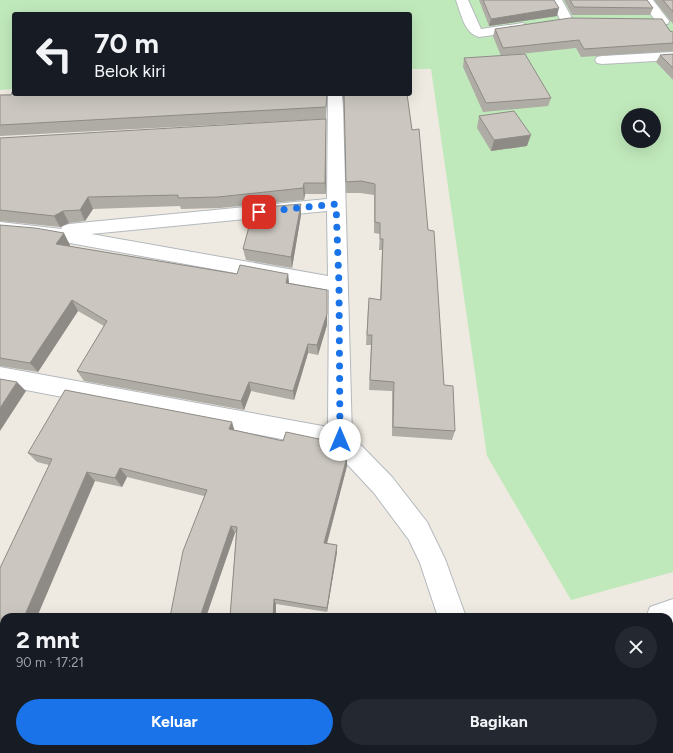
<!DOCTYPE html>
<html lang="id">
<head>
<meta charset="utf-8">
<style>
  :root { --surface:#171b24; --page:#242831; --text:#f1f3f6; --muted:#9ea1a6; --accent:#1a73e8 }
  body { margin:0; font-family:Figtree,sans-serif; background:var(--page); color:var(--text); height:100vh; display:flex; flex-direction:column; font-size:15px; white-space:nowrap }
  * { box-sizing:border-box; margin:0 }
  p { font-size:13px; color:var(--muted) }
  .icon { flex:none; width:22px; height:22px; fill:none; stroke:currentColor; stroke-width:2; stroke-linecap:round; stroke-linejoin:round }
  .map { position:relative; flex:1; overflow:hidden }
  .panel { position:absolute; left:0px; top:613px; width:673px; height:140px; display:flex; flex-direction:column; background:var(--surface); border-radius:12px 12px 0 0; box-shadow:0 4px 16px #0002 }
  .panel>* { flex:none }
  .guide { position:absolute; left:12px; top:12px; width:400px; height:84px; border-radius:4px; box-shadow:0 4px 16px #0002; background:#171b24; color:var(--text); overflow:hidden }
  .buttons { position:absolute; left:621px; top:108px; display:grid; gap:8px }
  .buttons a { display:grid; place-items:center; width:40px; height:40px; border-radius:50%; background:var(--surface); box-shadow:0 4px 16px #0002; font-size:20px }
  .pin { position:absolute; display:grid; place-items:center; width:34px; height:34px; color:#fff; margin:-17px; border-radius:8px; box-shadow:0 2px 6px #0006 }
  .me { position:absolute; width:44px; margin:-22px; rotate:0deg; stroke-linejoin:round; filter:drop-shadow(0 0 3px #0008) }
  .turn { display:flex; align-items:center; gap:14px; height:84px; padding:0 16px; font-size:18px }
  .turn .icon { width:52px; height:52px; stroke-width:2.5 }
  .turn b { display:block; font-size:28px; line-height:34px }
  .round { display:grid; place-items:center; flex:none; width:42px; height:42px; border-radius:21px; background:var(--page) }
  .overview { display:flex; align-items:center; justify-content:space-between; height:68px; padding:0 16px }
  h1 { font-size:24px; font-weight:700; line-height:30px }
  .action { display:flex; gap:8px; margin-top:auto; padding:8px 16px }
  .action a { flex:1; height:46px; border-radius:24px; background:var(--accent); color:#fff; font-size:16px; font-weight:700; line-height:46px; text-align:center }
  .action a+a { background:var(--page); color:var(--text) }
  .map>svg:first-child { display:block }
  .green { fill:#c0e9bb; fill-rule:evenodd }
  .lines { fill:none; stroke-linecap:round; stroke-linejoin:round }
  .canal { fill:#a0e0ff; fill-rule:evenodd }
  .street-casing { stroke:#b4b9bd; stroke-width:2 }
  .secondary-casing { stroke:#b5babf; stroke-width:2 }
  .street { fill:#fff; fill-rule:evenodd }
  .secondary { fill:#fff; fill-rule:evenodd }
  .wall { fill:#afaba5 }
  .shaded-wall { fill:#8e8b86 }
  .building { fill:#cbc7c0; stroke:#8e8b86 }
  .route { stroke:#1a73e8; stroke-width:7; stroke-dasharray:0 12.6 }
</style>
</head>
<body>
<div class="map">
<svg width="673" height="753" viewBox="0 0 673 753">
  <rect width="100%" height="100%" fill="#eeeae1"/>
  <path class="green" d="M0,0H673V572L571,600L487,456L431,69H410V14H14V89L0,90ZM628,115H654V141H628Z"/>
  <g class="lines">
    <g class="canal">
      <polygon points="673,676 673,724 669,725 669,677"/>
      <polygon points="484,749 545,749 543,753 482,753"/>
    </g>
    <g class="street-casing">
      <g id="street">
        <path d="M456,0H468L481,29L523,23L530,27L523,31L479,37C464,33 461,13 456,0Z"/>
        <polygon points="550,0 562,0 573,20 572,23 562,23"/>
        <polygon points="640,0 653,0 669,21 668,24 658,24"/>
        <polygon points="673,52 673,60 602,64 597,63 595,60 597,57 602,56"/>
        <path d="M328,94H342L343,108L352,436L392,477L427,522L445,559L466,617H438L420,563L409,540L374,493L333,449L0,385V367L328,427L329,290L42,238L0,234V222L61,229L63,226L69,224L327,199ZM327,211L328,276L91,234Z"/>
      </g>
    </g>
    <g class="secondary-casing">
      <g id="secondary">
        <polygon points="673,599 673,627 669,628 669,617 646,617 650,607"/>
        <polygon points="209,749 253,749 251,753 207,753"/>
      </g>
    </g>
    <use href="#street" class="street"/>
    <use href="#secondary" class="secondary"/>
  </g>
  <g class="wall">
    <polygon points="479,0 554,0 557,16 489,26"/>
    <polygon points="564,0 647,0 653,8 650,15 572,15"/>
    <polygon points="654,0 673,0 673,24"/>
    <polygon points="495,29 670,31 673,32 673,51 581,57 576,48 501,56 493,36"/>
    <polygon points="673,54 673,80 656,62 660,55"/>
    <polygon points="464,58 551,98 548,106 483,112 463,67"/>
    <polygon points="14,94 327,94 326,119 0,136 0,95"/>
    <polygon points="342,94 407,94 412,130 428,230 444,385 455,431 452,440 392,436 392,391 369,390 371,345 366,345 368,308 380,300 382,250 379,250 380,234 374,233 374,195 360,193 346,193 344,108"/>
    <polygon points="479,116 527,146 491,151 477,128"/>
    <polygon points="326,131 326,194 305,194 304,200 220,208 181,209 180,206 93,209 85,221 69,223 60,227 0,221 0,138"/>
    <polygon points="301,204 301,215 292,268 246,260 243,249"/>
    <polygon points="0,225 70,245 69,246 237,274 288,274 289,283 327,301 327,325 318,355 308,353 294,400 251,391 244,410 84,381 77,371 104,326 78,311 38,372 0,366"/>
    <polygon points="235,430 347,457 347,466 327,544 337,545 337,552 327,612 276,604 276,617 230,617 236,533 235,533 206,617 170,617 204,496 127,477 122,487 95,481 49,465 37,462 28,453"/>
  </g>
  <g class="shaded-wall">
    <polygon points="559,8 557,16 489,26 491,19"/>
    <polygon points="326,119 326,194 325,183"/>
    <polygon points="531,135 527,146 491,151 494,140"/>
    <polygon points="304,183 305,194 304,200 303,188"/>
    <polygon points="88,197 93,209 85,221 80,210"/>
    <polygon points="301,204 301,215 292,268 291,257"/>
    <polygon points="63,211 69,223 60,227 54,216"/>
    <polygon points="64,233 70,245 63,255 56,244"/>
    <polygon points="288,274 289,284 286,283"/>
    <polygon points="72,300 78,311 38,372 30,363"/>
    <polygon points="327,301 327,325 318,355 317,345"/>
    <polygon points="308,344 308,353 294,400 293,391"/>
    <polygon points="17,382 26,391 0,431 0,408"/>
    <polygon points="249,382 251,391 244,410 241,401"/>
    <polygon points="232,422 235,432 229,429"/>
    <polygon points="347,457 347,466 325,550 324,543"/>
    <polygon points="120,468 127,477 122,487 115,478"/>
    <polygon points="87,472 95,481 37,617 24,617"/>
    <polygon points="231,526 235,533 206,617 200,617"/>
    <polygon points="337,545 337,552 327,612 327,608"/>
    <polygon points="274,599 276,604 276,617 273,617"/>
    <polygon points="4,662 4,695 0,705 0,672"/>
  </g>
  <g class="building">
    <polygon points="483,0 554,0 559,8 491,19"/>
    <polygon points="570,0 647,0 653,8 574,7"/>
    <polygon points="663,0 673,0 673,12"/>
    <polygon points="570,18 662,19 670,31 673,32 673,43 584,49 579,40 503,48 495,29"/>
    <polygon points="525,54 551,98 486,103 464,58"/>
    <polygon points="673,54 673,68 660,55"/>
    <polygon points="14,87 14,94 327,94 326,107 0,125 0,95 11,95"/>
    <polygon points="344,94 407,94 412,130 419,129 428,230 434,231 444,385 453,386 455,431 393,427 394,382 370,380 372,335 367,335 369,298 381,300 383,239 380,239 380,223 375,222 375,184 361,181 346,182"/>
    <polygon points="514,111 531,135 494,140 479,116"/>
    <polygon points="326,119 325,183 304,183 303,188 218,197 178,198 178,195 88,197 80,210 63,211 54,216 0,210 0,138"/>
    <polygon points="301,204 291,257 243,249 254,208"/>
    <polygon points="0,225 35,228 64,233 56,244 237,274 240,265 288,274 286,283 327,290 327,314 317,345 308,344 293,391 249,382 241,401 77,371 107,321 72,300 30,363 0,358"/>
    <polygon points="0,379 17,382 0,408"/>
    <polygon points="65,390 232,422 229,429 283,441 286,432 333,442 347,457 324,543 337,545 327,608 274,599 273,617 230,617 237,527 231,526 200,617 170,617 183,551 207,490 120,468 115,478 87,472 24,617 4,617 4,662 0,672 0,568 52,459 28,453"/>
  </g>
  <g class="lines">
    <polyline class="route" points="259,212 336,204 339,285 340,440"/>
  </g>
</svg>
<div class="buttons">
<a><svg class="icon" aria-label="search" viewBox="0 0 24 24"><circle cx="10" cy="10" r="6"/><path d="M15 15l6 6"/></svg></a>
</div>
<div class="pin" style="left:259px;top:212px;background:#d93025"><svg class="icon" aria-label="arrive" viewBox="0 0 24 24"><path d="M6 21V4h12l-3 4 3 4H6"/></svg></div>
<svg class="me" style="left:340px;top:440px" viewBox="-20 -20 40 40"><circle r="19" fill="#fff"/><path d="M0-13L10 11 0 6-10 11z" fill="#1a73e8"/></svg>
<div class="guide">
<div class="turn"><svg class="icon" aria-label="left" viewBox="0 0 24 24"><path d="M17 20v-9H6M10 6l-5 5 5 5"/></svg><div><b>70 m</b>Belok kiri</div></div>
</div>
<section class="panel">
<div class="overview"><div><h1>2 mnt</h1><p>90 m · 17:21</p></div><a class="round"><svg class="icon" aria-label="close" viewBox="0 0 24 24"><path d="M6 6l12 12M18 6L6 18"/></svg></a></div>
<div class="action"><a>Keluar</a><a>Bagikan</a></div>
</section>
</div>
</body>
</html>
